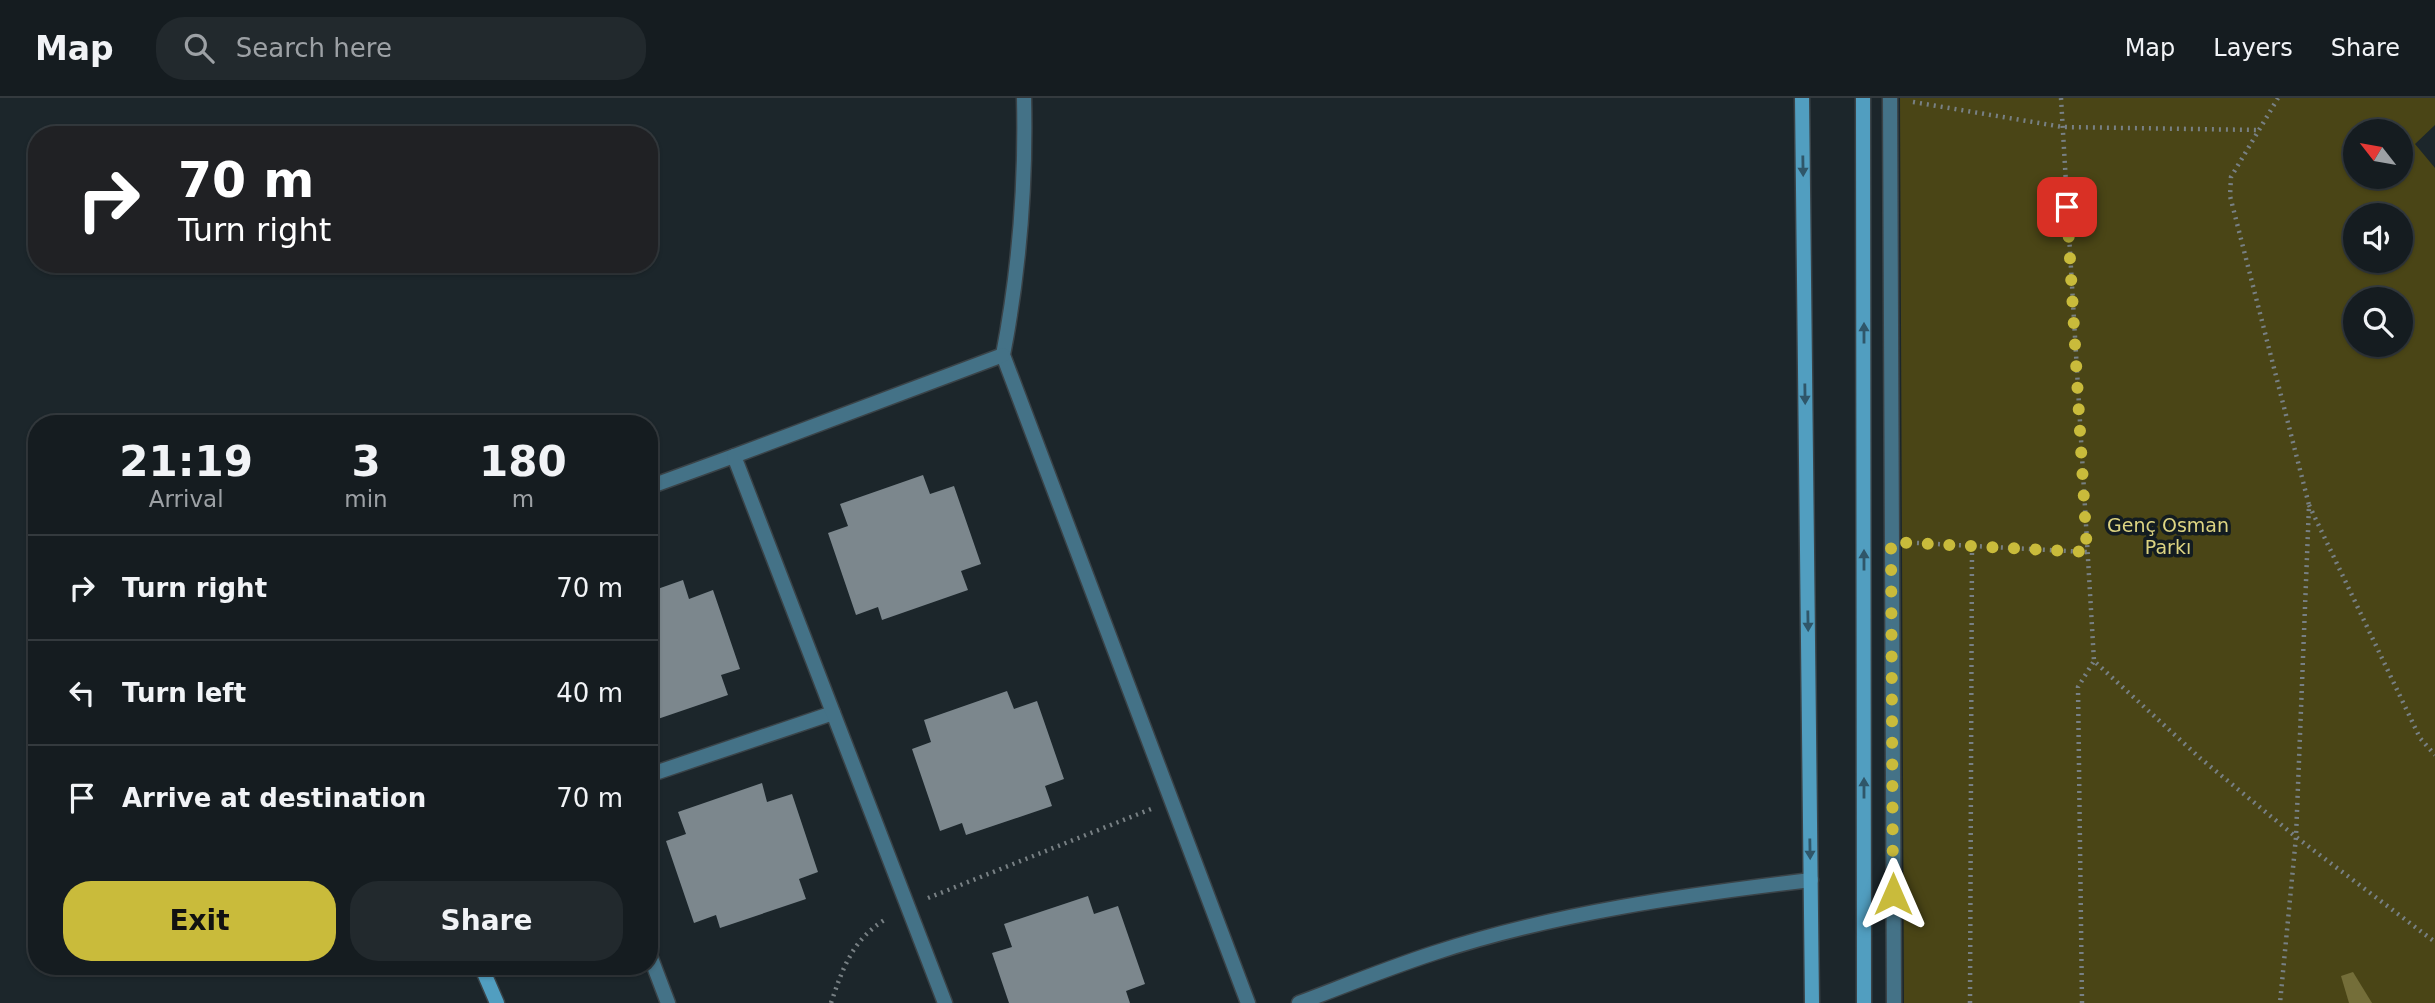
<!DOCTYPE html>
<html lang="en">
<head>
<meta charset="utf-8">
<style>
  :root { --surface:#151c20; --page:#22292d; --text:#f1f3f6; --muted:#9da1a5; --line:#343a3e; --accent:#c9bb3b }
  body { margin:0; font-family:"DejaVu Sans",sans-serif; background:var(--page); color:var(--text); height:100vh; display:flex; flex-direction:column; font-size:26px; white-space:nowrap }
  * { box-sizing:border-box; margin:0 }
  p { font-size:23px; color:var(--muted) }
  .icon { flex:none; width:38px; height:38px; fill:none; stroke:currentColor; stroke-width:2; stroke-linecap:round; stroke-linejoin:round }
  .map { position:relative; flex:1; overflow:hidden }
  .side { position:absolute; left:28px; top:317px; width:630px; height:560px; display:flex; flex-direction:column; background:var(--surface); border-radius:28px; box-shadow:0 2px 5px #0004,0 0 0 2px var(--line) }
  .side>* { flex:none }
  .hud { position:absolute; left:28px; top:28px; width:630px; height:147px; border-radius:28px; box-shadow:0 2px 5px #0004,0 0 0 2px var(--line); background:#202124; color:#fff; overflow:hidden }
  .needle { width:46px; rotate:301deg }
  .controls { position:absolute; left:2343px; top:21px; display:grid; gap:14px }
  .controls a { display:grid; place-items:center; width:70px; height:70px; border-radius:50%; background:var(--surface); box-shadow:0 2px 5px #0004,0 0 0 2px var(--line); font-size:35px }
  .pin { position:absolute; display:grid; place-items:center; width:60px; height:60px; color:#fff; margin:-30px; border-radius:14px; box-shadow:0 4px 10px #0006 }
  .me { position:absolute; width:77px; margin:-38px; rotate:0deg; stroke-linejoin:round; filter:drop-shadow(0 0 5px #0008) }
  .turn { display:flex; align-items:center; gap:24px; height:147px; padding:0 35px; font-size:32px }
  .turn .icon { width:91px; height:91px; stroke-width:2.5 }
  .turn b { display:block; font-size:49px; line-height:60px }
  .eta { display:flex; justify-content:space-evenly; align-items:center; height:119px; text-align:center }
  .eta b { font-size:42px; font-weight:700; line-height:49px }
  .cta { display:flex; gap:14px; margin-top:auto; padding:14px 35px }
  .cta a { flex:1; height:80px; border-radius:28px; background:var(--accent); color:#111; font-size:28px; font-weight:700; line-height:80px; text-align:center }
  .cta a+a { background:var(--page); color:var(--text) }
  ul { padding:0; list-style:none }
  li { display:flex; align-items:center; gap:21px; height:105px; padding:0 35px; border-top:2px solid var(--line) }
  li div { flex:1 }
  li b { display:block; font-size:26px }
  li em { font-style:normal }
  header { display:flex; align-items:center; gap:42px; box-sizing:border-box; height:98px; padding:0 35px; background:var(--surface); border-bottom:2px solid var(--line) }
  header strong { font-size:33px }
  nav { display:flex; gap:38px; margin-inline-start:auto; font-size:24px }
  .search { width:490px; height:63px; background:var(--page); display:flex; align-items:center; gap:18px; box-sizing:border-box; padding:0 24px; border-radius:28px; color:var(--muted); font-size:26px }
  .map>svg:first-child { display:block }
  .green { fill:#4a4516; fill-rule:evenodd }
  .water { fill:#746e39 }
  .building { fill:#7c878d }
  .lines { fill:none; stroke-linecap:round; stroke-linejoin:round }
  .lane-casing { stroke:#3a4348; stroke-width:17 }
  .street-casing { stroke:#3a4348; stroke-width:17 }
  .secondary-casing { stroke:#3a4348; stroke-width:17 }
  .path { stroke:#788084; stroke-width:4.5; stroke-dasharray:2 5; stroke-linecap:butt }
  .lane { stroke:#447287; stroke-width:14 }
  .street { stroke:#447287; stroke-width:14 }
  .secondary { stroke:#519ec0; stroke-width:14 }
  .oneway { fill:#2f5669 }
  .route { stroke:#c9bb3b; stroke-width:12; stroke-dasharray:0 21.6 }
  .labels { text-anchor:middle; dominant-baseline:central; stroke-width:7; stroke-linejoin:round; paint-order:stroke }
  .park-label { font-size:19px; fill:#ddd482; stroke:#131c21 }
</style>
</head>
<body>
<header>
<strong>Map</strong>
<div class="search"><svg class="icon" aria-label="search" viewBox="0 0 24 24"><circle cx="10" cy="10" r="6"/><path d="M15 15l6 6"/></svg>Search here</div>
<nav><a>Map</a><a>Layers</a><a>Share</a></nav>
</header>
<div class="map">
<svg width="2435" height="905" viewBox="0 0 2435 905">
  <rect width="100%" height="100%" fill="#1c262b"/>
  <path class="green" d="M1900,0H2435V27L2415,46L2435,70V905H1904ZM2356,33H2401V79H2356ZM2356,117H2401V163H2356ZM2356,201H2401V247H2356Z"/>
  <polygon class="water" points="2353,874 2372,905 2349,905 2341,878"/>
  <g class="building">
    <polygon points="923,377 930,396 954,388 981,466 961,473 968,492 882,522 878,509 856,517 828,435 848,428 840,406"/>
    <polygon points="683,482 689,501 713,492 740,571 721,577 728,597 649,624 649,494"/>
    <polygon points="1007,593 1014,611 1037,603 1064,681 1045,688 1052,708 966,737 962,725 940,733 912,651 931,644 924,622"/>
    <polygon points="762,685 767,704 792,696 818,774 799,781 806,801 720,830 716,817 694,825 666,743 686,736 678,714"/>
    <polygon points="1088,798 1094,816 1118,808 1145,886 1126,893 1130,905 1009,905 992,855 1012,849 1004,826"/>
  </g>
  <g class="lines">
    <g class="lane-casing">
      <path id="lane" d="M1299,905C1344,888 1388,870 1434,855C1555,815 1685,797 1811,782"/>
    </g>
    <g class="street-casing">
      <g id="street">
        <path d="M1024,0C1026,85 1019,174 1003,257L1248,905"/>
        <polyline points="1890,0 1894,905"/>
        <polyline points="649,389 734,358"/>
        <polyline points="649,677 833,615"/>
        <polyline points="649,855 668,905"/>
        <polyline points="945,905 734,358 1003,257"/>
      </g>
    </g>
    <g class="secondary-casing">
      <g id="secondary">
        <polyline points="1802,0 1812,905"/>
        <polyline points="1863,0 1864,905"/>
        <polyline points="481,868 497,905"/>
      </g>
    </g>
    <g class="path">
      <polyline points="2061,0 2094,563 2200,660 2296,739 2435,844"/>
      <polyline points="2278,0 2231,79 2230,98 2309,407 2296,739 2280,905"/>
      <polyline points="1913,4 2063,29 2259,32"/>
      <polyline points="2309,407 2420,640 2435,657"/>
      <polyline points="1917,445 2087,454"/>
      <polyline points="928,800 1151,711"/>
      <path d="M831,905C843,869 853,841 886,821"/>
      <polyline points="1970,905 1972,448"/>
      <polyline points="2082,905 2078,589 2094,563"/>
    </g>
    <use href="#lane" class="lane"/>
    <use href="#street" class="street"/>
    <use href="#secondary" class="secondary"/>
  </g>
  <defs><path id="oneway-solid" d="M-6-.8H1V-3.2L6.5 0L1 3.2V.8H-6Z" transform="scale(1.75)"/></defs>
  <g class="oneway">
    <use href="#oneway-solid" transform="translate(1803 68) rotate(89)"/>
    <use href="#oneway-solid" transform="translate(1864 235) rotate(-90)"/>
    <use href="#oneway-solid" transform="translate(1805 296) rotate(89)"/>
    <use href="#oneway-solid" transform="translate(1864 462) rotate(-90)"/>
    <use href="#oneway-solid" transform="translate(1808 523) rotate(89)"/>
    <use href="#oneway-solid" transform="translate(1864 690) rotate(-90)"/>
    <use href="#oneway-solid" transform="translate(1810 751) rotate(89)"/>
  </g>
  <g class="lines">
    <polyline class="route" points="1893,796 1891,444 2087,454 2067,109"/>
  </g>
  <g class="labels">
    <g class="park-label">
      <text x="2168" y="427">Genç Osman<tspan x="2168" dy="22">Parkı</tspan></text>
    </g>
  </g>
</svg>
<div class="controls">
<a><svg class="needle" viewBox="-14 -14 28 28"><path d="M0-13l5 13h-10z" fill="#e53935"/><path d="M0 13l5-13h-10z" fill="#9da1a5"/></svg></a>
<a><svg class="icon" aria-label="sound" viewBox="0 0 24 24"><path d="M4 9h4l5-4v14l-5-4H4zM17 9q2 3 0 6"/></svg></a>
<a><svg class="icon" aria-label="search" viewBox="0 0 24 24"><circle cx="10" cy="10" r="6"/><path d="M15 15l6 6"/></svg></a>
</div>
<div class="pin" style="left:2067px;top:109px;background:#d93025"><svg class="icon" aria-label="arrive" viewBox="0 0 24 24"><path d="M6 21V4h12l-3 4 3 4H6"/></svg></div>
<svg class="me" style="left:1893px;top:796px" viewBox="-20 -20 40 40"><path d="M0-17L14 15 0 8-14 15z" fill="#c9bb3b" stroke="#fff" stroke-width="4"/></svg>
<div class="hud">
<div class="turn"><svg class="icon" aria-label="right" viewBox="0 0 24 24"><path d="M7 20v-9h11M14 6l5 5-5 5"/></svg><div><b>70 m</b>Turn right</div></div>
</div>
<section class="side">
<div class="eta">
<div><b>21:19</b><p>Arrival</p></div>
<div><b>3</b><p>min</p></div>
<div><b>180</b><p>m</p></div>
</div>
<ul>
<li><svg class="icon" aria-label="right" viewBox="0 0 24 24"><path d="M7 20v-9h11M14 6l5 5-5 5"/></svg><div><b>Turn right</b></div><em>70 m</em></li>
<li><svg class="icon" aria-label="left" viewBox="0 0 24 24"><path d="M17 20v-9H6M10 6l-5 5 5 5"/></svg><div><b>Turn left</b></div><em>40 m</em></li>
<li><svg class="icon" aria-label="arrive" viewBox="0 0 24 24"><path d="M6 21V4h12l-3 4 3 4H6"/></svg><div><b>Arrive at destination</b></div><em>70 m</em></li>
</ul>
<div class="cta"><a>Exit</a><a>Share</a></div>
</section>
</div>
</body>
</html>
